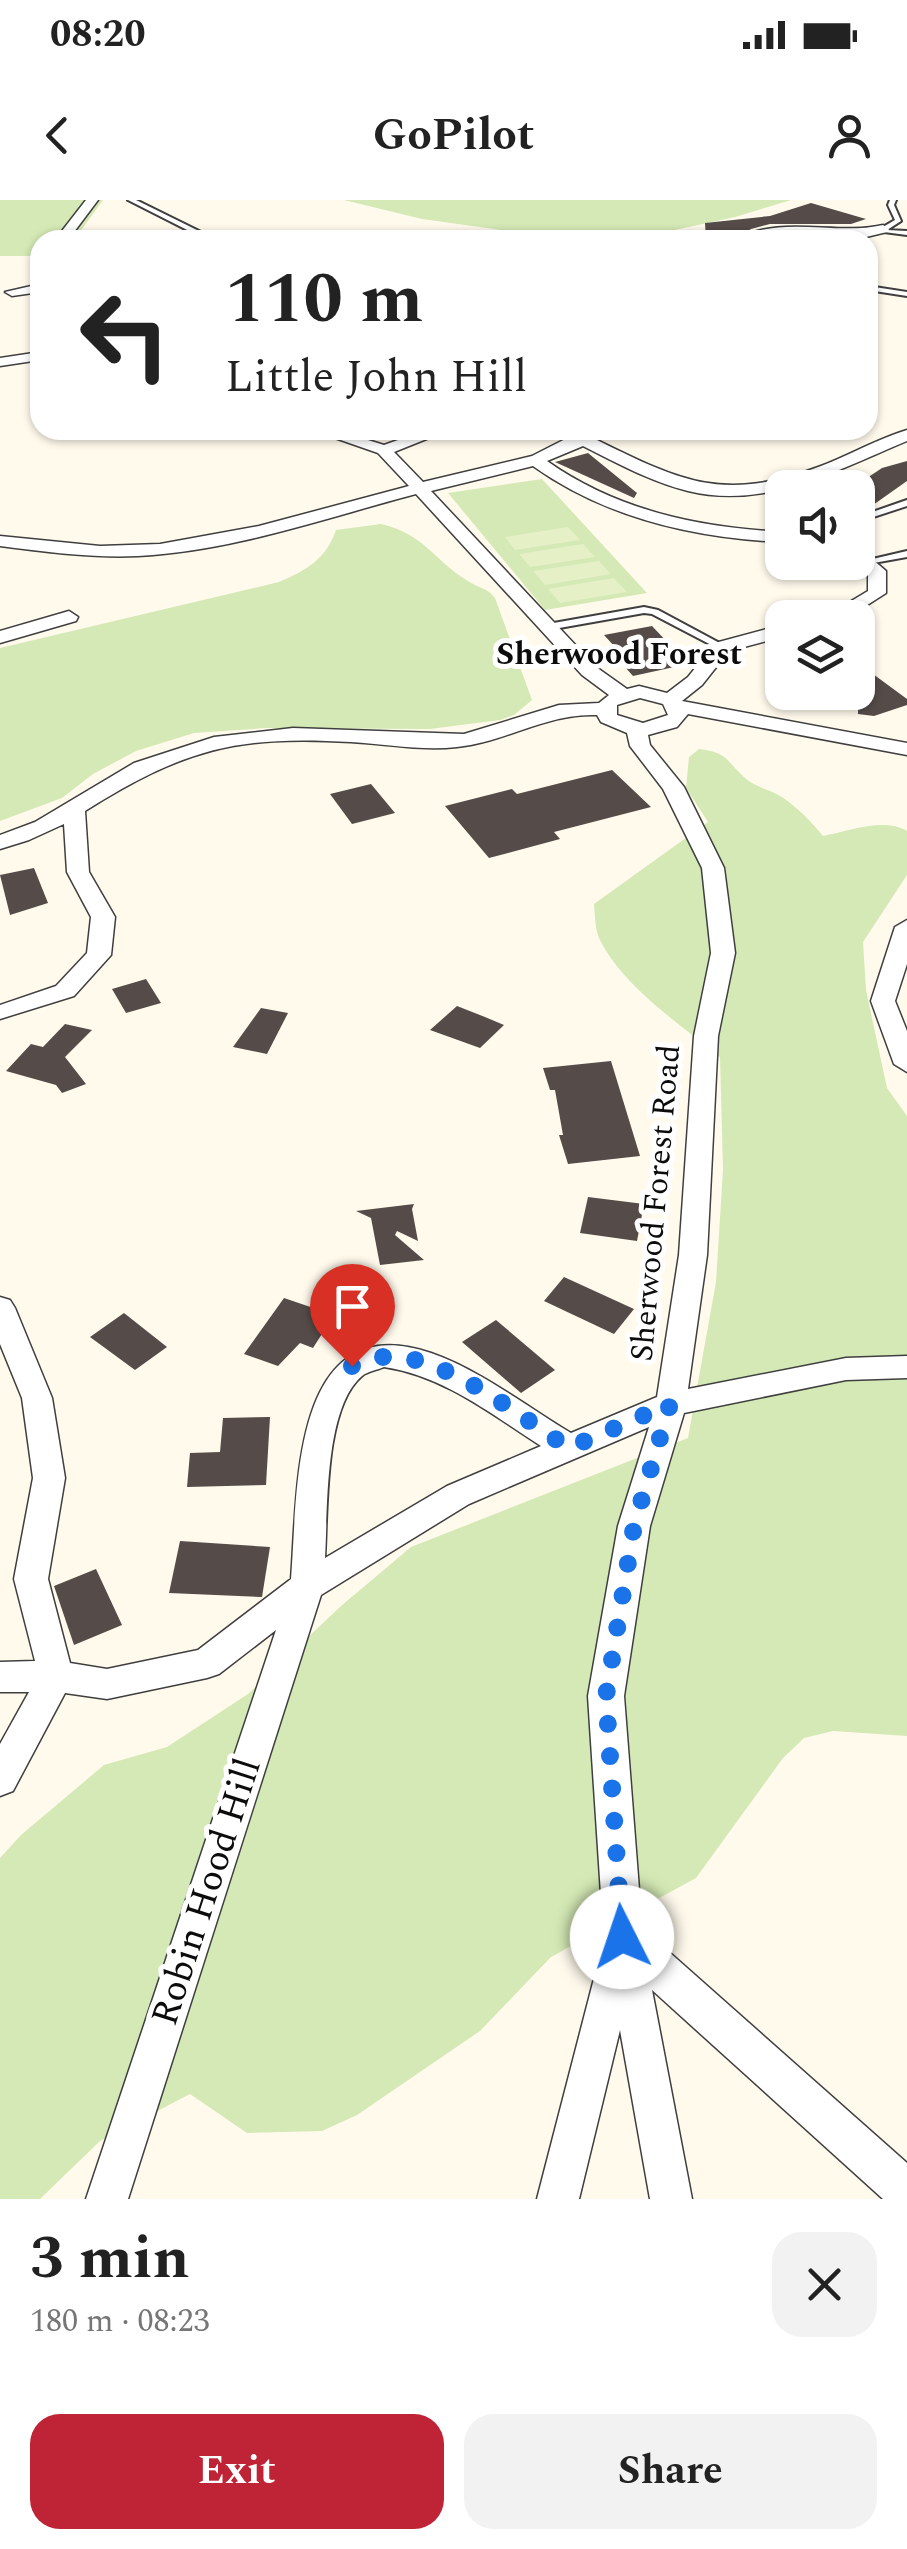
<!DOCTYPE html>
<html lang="en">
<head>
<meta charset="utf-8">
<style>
  :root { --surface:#fff; --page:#f2f2f2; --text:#222; --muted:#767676; --accent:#be2336 }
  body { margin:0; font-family:Spectral,serif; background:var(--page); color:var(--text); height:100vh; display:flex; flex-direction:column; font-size:38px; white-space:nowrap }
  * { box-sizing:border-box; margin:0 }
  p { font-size:32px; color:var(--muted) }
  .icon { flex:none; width:55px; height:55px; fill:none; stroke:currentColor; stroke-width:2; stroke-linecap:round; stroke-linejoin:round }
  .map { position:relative; height:1999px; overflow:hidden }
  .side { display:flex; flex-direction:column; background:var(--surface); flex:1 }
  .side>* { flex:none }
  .top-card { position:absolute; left:30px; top:30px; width:848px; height:210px; border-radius:30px; box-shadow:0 2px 8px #0004; background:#fff; color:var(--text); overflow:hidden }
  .controls { position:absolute; left:765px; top:270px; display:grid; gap:20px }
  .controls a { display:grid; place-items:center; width:110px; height:110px; border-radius:20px; background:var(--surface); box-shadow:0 2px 8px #0004; font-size:50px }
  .pin { position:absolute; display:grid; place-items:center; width:85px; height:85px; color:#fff; margin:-102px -42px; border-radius:50% 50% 50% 0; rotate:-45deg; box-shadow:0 0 10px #0007 }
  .pin .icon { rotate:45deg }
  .me { position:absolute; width:110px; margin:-55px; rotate:356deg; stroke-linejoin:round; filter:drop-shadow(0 0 8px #0008) }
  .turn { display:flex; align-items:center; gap:35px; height:210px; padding:0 30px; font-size:45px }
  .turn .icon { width:130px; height:130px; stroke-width:2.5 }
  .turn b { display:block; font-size:70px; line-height:85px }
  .round { display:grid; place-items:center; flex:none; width:105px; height:105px; border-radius:30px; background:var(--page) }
  .overview { display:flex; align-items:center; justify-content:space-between; height:170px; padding:0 30px }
  h1 { font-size:60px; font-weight:700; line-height:75px }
  .cta { display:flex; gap:20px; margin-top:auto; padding:20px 30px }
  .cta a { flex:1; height:115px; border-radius:30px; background:var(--accent); color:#fff; font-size:40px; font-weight:700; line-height:115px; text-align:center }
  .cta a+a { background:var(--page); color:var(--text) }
  .status { display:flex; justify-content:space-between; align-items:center; height:70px; padding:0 50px; background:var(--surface); direction:ltr }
  .status svg { height:28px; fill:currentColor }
  header { display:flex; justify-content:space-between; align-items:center; height:130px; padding:0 30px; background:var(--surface); font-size:45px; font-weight:700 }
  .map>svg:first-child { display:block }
  .green { fill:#d4e9b5 }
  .pitch { fill:#e5f0c7 }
  .building { fill:#554c49 }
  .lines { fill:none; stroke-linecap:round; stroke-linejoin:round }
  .lane-casing { stroke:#3f3f3f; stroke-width:4 }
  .street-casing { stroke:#3f3f3f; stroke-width:3 }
  .lane { fill:#fff; fill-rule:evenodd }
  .street { fill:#fff; fill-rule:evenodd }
  .route { stroke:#1a73e8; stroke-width:18; stroke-dasharray:0 32.4 }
  .labels { text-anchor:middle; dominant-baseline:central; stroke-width:10; stroke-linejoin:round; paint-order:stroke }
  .far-quarter-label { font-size:32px; font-weight:bold; fill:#0c0c0c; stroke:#fff }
  .street-label { font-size:32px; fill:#0c0c0c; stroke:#fff }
  .near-street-label { font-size:38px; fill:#0c0c0c; stroke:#fff }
</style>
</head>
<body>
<div class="status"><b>08:20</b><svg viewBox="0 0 49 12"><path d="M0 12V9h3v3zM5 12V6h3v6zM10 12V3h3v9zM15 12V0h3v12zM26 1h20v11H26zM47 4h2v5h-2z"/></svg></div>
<header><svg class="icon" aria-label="back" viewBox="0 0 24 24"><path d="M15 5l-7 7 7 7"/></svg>GoPilot<svg class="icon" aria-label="person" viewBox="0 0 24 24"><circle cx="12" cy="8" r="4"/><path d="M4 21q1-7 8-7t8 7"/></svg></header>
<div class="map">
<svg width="907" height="1999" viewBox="0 0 907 1999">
  <rect width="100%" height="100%" fill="#fffaec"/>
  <g class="green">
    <polygon points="0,0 103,0 74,40 40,40 40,56 0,56"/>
    <polygon points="344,0 791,0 735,17 628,40 537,40 544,36 422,19"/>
    <polygon points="542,279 647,393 545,410 448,293"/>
    <path d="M381,324C425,334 433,360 468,381C478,388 488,388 495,398L532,500L514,515L500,520L430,529L266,528L194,533L136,551L93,574L62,598L0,621V448L279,382C307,370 326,359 336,330Z"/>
    <path d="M699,549C729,553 725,560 745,578C755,587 771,590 782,597C798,608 811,621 823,636C849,631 884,617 907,631V675L863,742L866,790L887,888L907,916V1536L833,1531L804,1538L783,1558L696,1678L551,1757L480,1831L357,1915L322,1931L247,1933L190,1894L100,1941L40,1999H0V1658L21,1635L104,1565L167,1547L248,1494L341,1406L411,1347L688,1238L716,1082L723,970L720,857C680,824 626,789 601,742C595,732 595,716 594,704L708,622L686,588L689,557Z"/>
  </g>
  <g class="pitch">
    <polygon points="568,327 580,340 515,350 505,337"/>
    <polygon points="583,344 595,357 530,367 519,354"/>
    <polygon points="599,361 611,374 545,385 533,371"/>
    <polygon points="614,378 627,392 560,403 548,389"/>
  </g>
  <g class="building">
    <polygon points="811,3 866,19 851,24 770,24 751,29 732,40 706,40 705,23 770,16"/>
    <polygon points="588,253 637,293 634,298 555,262"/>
    <polygon points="907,261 907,281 873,305 858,301 858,284 882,268"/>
    <polygon points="652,426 688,464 633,476 608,448 615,447 604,435"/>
    <polygon points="858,463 907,499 907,505 874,516 858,514"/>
    <polygon points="612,570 651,607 554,632 560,639 489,658 445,606 512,589 517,594"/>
    <polygon points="371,584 395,613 352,624 330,594"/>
    <polygon points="34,668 48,703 10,715 0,675"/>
    <polygon points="146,779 161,803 126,813 112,789"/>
    <polygon points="457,806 485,817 504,825 480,848 430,830"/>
    <polygon points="261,808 288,813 267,854 233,847"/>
    <polygon points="65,824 92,830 65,857 86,884 62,893 56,885 6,871 31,844 43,847"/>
    <polygon points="611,861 640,956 568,964 559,935 563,935 555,890 550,890 543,868"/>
    <polygon points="588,997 644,1004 637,1041 580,1033"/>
    <polygon points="414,1004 412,1009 418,1041 397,1031 395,1035 424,1060 380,1065 371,1018 356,1011"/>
    <polygon points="564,1077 634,1109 614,1134 544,1101"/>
    <polygon points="284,1098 334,1115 313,1148 300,1143 278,1166 244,1154"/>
    <polygon points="124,1113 167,1147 135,1170 90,1137"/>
    <polygon points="496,1120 555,1170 521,1193 462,1142"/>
    <polygon points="270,1217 266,1285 187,1287 190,1253 220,1252 223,1218"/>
    <polygon points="180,1341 270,1347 262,1397 169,1393"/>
    <polygon points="96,1369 122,1425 74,1445 54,1386"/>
  </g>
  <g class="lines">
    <g class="lane-casing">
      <g id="lane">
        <polygon points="128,0 136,0 203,33 233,40 199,36"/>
        <polygon points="890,0 896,0 894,5 901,21 887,30 907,31 907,35 876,31 895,20 888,5"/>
        <polygon points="868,86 907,92 907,96 868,90"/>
        <polygon points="907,300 907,306 858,322 858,317"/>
        <polygon points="907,351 907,357 868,364 864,361"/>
        <polygon points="644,407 658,410 727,447 719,449 652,414 644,413 548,430 543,427 548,424"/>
      </g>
    </g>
    <g class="street-casing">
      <g id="street">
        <polygon points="86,0 98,0 68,40 55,40"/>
        <path d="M883,25L889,29L887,32L862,38L793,34L736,40C779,14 836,36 883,25Z"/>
        <polygon points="40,84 40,92 12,96 5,92"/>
        <polygon points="40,152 40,160 0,166 0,158"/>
        <path d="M312,230H336L384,245L426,230H449L394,252L423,282L532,256L583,230H601L593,238C682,282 723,303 821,266C850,255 877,239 907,230V241C837,270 766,310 688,291C651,282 617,263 583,246L547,261C618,311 698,327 782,332V342C693,338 606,318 533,266L431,291L596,467L627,489L639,486L667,493L688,477L715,443L782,425V437L729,451L702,485L682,501L907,543V555L688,514L677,527L648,535L650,545L684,587L724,668L735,753L718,836L707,1055L688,1189L846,1158L907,1156V1178L846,1180L684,1213L650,1326L624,1496L642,1728L907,1963V1999H883L652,1790L692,1999H650L620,1830L579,1999H537L604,1740L588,1496L618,1326L649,1227L469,1304L321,1395L128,1999H86L276,1430L219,1474L207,1478L107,1499L65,1493L13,1591L0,1596V1544L29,1492H0V1462L35,1461L14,1379L33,1278L22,1198L0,1144V1097L10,1100L15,1108L52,1198L65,1278L48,1379L70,1463L107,1469L198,1450L291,1379C298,1292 290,1105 431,1153C480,1170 526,1206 571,1233L657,1197L679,1055L694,836L711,753L702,668L663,589L630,546L627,533L601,522L597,515C547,513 506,542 457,547C422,551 386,544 351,542C235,535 182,550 85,611L89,672L115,717L111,755L74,796L0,819V805L56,786L87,753L91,717L67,672L64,624L29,640L0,649V635L35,622L134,563L214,537L293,528L464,534L559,505L599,503L609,495L582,475L416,294C325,318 233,351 138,356C92,358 46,352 0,346V336L100,346L160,344L259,326L409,286L378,253ZM640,498L663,504L668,515L643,523L617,515V505ZM384,1167C444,1176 491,1214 541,1246L447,1286L325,1358C328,1311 324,1208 362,1176C368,1171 378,1170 384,1167Z"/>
        <polygon points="858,347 886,371 886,393 847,418 823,418 868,391 868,372 858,361"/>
        <polygon points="69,411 78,417 76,421 0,443 0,431"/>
        <polygon points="907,720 907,764 895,801 907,831 907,872 894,864 871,801 895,727"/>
      </g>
    </g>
    <use href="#lane" class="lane"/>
    <use href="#street" class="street"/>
  </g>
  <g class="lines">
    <path class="route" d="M352,1166C362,1163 373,1158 382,1157C439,1150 522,1218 569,1248L670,1204L634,1326L606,1496L622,1737"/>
  </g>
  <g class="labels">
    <g class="far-quarter-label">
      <text x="619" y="454">Sherwood Forest</text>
    </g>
    <g class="street-label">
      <text transform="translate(656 1003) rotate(-85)">Sherwood Forest Road</text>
    </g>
    <g class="near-street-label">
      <text transform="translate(207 1692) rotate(-72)">Robin Hood Hill</text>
    </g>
  </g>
</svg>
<div class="controls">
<a><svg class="icon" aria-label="sound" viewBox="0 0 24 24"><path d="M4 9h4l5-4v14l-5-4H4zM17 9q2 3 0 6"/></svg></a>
<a><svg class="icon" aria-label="layers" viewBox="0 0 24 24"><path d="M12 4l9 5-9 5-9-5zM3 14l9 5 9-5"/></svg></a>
</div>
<div class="pin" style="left:352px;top:1166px;background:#d93025"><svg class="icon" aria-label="arrive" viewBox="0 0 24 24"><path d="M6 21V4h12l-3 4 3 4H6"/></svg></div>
<svg class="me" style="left:622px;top:1737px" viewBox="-20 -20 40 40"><circle r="19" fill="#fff"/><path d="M0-13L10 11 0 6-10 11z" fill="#1a73e8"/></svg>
<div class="top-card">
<div class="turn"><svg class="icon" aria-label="left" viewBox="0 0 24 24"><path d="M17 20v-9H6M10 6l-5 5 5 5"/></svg><div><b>110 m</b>Little John Hill</div></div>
</div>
</div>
<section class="side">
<div class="overview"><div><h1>3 min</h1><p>180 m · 08:23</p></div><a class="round"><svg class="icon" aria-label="close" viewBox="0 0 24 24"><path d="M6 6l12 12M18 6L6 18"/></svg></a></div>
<div class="cta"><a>Exit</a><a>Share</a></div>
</section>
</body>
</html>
